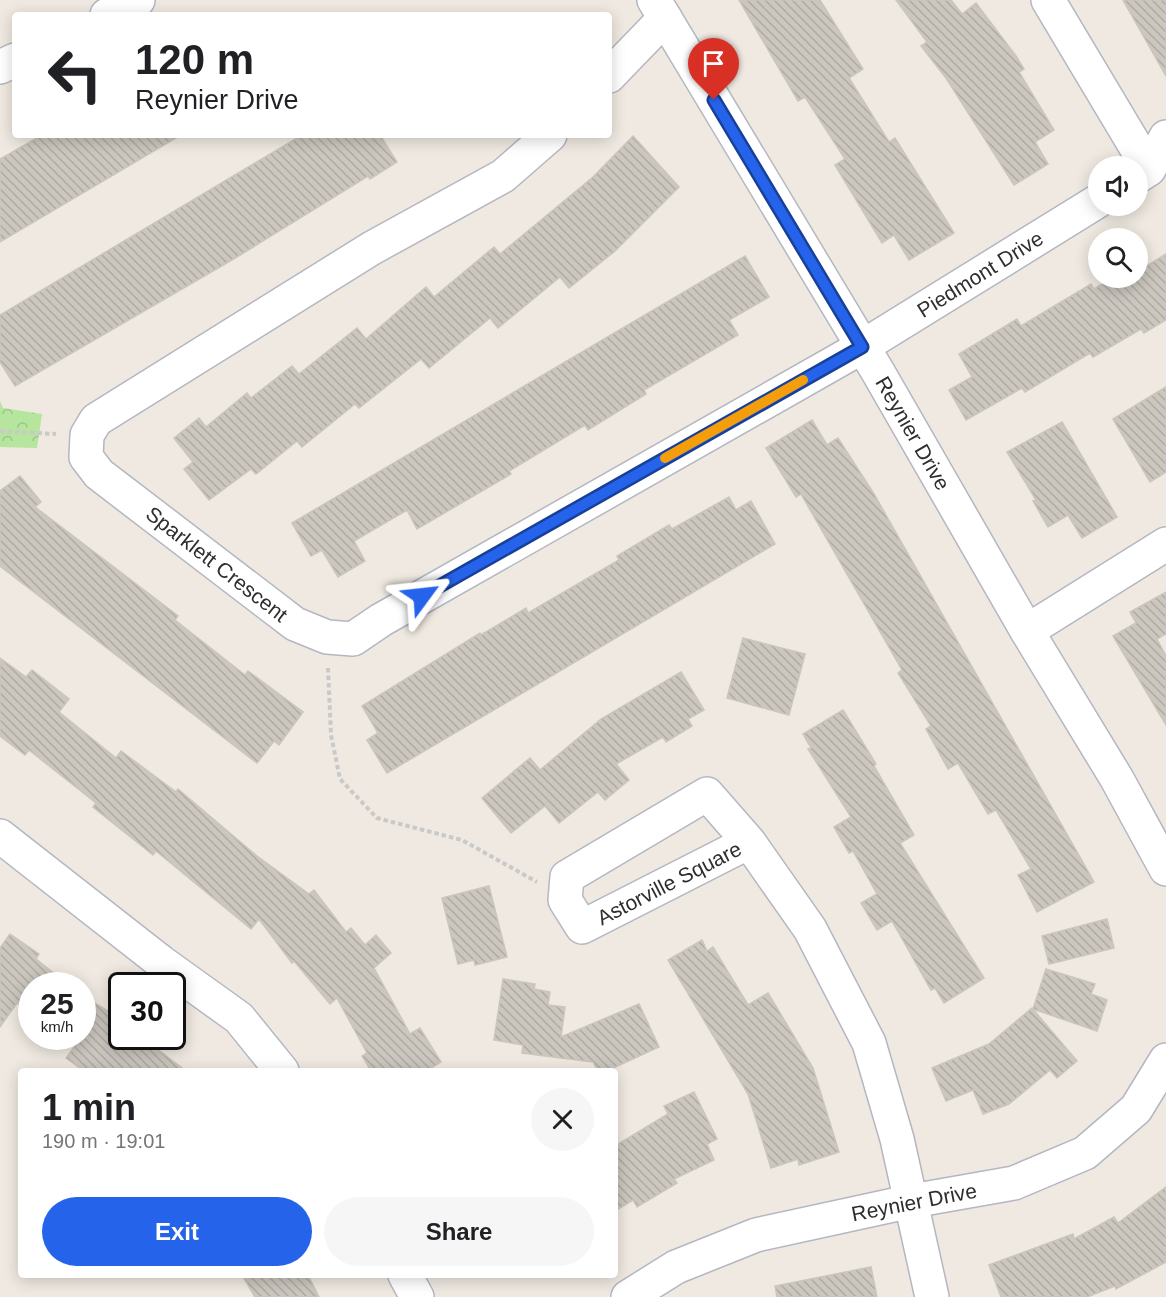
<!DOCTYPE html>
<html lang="en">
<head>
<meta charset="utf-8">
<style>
  :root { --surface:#fff; --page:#f6f6f6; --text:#202124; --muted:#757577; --accent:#2563eb }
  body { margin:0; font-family:Arial,sans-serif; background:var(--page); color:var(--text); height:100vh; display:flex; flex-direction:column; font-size:22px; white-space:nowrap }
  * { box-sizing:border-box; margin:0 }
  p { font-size:20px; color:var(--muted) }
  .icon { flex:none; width:33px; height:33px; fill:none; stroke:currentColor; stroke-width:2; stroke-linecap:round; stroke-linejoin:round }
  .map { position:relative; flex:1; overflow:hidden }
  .panel { position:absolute; left:18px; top:1068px; width:600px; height:210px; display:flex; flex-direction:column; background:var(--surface); border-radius:6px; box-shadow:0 3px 15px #0003 }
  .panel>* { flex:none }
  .top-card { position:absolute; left:12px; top:12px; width:600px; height:126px; border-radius:6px; box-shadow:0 3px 15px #0003; background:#fff; color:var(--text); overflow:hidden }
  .fabs { position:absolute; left:1088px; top:156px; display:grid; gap:12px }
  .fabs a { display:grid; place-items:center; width:60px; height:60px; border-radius:50%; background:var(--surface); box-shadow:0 3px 15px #0003; font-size:30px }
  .speed { position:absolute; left:18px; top:972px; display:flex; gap:12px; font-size:30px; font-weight:700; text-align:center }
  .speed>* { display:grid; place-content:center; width:78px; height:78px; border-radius:50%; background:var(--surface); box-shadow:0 3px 15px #0003; line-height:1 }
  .speed small { font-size:15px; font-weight:400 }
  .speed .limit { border:3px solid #111; border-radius:9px; background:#fff; color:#111 }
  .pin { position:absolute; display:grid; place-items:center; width:51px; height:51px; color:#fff; margin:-62px -26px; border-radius:50% 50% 50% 0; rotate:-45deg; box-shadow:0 0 6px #0007 }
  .pin .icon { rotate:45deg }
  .me { position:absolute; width:66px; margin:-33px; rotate:60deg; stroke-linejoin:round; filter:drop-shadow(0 0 4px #0008) }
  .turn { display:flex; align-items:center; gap:21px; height:126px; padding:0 24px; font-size:27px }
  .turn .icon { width:78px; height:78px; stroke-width:2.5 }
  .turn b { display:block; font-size:42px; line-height:51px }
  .round { display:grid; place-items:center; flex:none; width:63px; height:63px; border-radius:32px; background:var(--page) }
  .head { display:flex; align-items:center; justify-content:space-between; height:102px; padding:0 24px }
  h1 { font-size:36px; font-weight:700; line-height:45px }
  .cta { display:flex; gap:12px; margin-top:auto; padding:12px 24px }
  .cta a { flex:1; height:69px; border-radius:36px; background:var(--accent); color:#fff; font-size:24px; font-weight:700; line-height:69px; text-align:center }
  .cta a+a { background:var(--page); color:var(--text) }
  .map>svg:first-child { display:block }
  .park { fill:url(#park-crowns) }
  .building { fill:url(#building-back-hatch); stroke:#cbc5ba; stroke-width:1.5 }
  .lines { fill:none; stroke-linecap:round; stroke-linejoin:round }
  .minor-casing { stroke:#b4b7c1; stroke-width:36 }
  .path { stroke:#c9c9c9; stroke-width:4; stroke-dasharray:4.5 3; stroke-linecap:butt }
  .minor { stroke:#fff; stroke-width:33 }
  .route-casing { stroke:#184099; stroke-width:15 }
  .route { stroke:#2563eb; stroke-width:10 }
  .slow { stroke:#f59e0b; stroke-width:10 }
  .labels { text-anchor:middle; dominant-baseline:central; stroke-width:4.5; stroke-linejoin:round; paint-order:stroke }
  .street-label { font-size:21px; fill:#2e2e2e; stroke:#fff }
</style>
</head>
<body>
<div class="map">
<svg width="1166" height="1297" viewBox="0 0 1166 1297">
  <defs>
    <pattern id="park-crowns" width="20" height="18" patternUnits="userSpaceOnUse" patternTransform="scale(1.5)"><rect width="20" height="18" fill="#b6e59e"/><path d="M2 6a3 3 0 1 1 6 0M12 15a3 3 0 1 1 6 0" fill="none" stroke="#9dc588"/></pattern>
    <pattern id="building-back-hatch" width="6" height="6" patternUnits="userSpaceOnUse" patternTransform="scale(1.5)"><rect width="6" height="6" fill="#cbc7bf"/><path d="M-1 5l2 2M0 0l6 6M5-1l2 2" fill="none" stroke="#afaba4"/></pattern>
  </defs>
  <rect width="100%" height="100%" fill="#efe9e1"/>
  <polygon class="park" points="0,401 3,408 42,414 37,448 0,447"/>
  <g class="building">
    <polygon points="739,0 820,0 863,69 849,78 889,142 895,138 954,233 909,260 894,235 882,243 835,165 845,159 805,97 798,101"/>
    <polygon points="896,0 951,0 962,14 976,3 1016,56 1024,69 1019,72 1054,130 1035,142 1048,164 1014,185 946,78 921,46 927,42"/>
    <polygon points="1123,0 1166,0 1166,76"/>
    <polygon points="42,135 181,135 0,242 0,159"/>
    <polygon points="302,135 380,135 397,162 370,179 368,176 237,257 15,386 0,362 0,315"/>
    <polygon points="633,136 679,187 615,251 569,288 560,277 498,328 490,318 429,368 421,359 359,408 355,404 302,447 297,441 256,474 251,469 209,500 184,469 193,462 174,438 199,418 206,427 247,393 251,398 292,366 299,374 357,328 366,339 426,287 434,297 494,247 500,254 593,177"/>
    <polygon points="1166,254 1166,320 1144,333 1141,329 1093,357 1090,353 1025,392 1022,388 966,420 949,390 972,377 959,354 1017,319 1021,326 1091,284 1094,289 1112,278 1137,278 1137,272"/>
    <polygon points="745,256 769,297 729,320 738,335 644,390 646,394 588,430 585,425 509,471 511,474 417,529 407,510 354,541 365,561 338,577 322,550 311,556 292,523"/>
    <polygon points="1166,387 1166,472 1150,482 1113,419"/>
    <polygon points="812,420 827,445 838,438 874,494 1094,882 1037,912 1018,875 1031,869 996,810 988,814 958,763 948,769 926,729 931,726 898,673 902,670 801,494 796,497 766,448"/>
    <polygon points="1062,422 1117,517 1082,538 1068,515 1048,527 1033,501 1036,500 1007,452"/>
    <polygon points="20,476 41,502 35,507 178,616 175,620 245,675 248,671 303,712 279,745 274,741 257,763 0,566 0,491"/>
    <polygon points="729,497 736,510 751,501 775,544 387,773 367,740 378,733 362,706 480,633 481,635 526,608 528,613 619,560 617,556 669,525 672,529"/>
    <polygon points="1166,592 1166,634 1157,639 1166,656 1166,725 1113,636 1136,623 1130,612"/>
    <polygon points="743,638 805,654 789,715 727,698"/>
    <polygon points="0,658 26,677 32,670 69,699 59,712 116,758 121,751 176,792 178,789 257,856 309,894 314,890 346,932 351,928 365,945 376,935 391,953 374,968 410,1034 420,1028 441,1062 426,1071 371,1071 362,1056 367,1053 337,998 330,1004 294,961 292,963 259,919 251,929 156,851 153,855 93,807 96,803 29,750 25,755 0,736"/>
    <polygon points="681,672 704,710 688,719 692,726 666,742 663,737 616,764 629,780 605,800 598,792 559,823 545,806 511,833 482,798 530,758 540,770 601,719"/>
    <polygon points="843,710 876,764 874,766 914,835 900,843 984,978 944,1003 935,988 931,990 892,921 877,930 861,903 877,894 853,851 849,853 834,827 851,817 808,749 811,748 803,734"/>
    <polygon points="489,886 507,957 475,965 474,960 458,964 442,898"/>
    <polygon points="1107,919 1114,948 1049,964 1042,936"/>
    <polygon points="10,934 39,954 36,959 70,986 32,986 32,1015 17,1003 0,1027 0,948"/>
    <polygon points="702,940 707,951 713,947 748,1005 768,993 813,1068 839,1152 799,1165 798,1159 771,1168 748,1094 668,960"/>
    <polygon points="1046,969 1095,984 1091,994 1107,1000 1097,1031 1033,1009"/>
    <polygon points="503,979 535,984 534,989 550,992 548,1005 565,1007 561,1037 639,1004 659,1047 607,1071 598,1071 593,1062 522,1053 523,1045 494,1040"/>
    <polygon points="82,995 122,1020 122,1036 140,1036 186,1071 84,1071 66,1058 82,1036"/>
    <polygon points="1032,1008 1077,1061 1057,1078 1050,1070 1009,1104 983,1114 973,1090 946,1101 932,1068 989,1044"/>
    <polygon points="694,1092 717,1139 707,1144 714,1160 674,1179 677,1183 637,1207 633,1200 615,1211 615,1146 668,1114 664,1106"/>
    <polygon points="1166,1187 1166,1262 1116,1289 1115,1286 1087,1297 1001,1297 989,1265 1073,1234 1074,1239 1114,1217 1118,1223"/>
    <polygon points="871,1267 877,1297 777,1297 775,1286"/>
    <polygon points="242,1275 308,1275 319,1297 255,1297"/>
  </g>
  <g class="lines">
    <g class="minor-casing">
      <g id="minor">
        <polyline points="654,0 878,372 1027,631 1117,779 1166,869"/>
        <polyline points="1048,0 1149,169"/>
        <polyline points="107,15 138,0"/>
        <polyline points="0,67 15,60"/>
        <polyline points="609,76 665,18"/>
        <polyline points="550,135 503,176 372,248 96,420 87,435 86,457 99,474 295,624 327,637 353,639 381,620 862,347 1098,201"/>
        <polyline points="1137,177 1149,169 1166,137"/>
        <polyline points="1027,631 1166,544"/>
        <polyline points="0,836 161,962 239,1018 282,1071"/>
        <polyline points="749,842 582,927 565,900 567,877 707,794 749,842 810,929 869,1043 897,1139 932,1297"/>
        <polyline points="405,1275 417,1297"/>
        <polyline points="628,1297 676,1267 756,1235 912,1201 1014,1183 1085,1153 1136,1109 1166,1060"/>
      </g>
    </g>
    <g class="path">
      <polyline points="0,431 56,434"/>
      <polyline points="328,668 331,735 340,779 377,818 462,840 537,882"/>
    </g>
    <use href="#minor" class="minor"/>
  </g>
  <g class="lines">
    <g class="route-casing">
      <polyline id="route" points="422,596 862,347 714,100"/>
    </g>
    <use href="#route" class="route"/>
    <polyline class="slow" points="665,458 803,380"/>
  </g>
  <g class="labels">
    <g class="street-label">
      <text transform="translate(980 274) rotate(-32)">Piedmont Drive</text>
      <text transform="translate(913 433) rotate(60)">Reynier Drive</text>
      <text transform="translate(217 564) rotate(38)">Sparklett Crescent</text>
      <text transform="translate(669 883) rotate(-27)">Astorville Square</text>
      <text transform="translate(914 1202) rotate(-11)">Reynier Drive</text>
    </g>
  </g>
</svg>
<div class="fabs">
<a><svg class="icon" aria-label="sound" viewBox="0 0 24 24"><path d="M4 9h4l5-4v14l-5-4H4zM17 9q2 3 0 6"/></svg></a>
<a><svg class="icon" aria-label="search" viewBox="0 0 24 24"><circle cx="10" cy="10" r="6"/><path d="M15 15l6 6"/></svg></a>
</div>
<div class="speed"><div>25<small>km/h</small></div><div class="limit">30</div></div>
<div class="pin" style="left:714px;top:100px;background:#d93025"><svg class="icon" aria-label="arrive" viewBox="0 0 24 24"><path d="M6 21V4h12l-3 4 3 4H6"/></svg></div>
<svg class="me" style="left:422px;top:596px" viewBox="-20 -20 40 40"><path d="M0-17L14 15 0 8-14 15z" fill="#2563eb" stroke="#fff" stroke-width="4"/></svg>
<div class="top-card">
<div class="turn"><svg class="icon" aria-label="left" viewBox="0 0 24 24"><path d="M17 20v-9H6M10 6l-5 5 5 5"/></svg><div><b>120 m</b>Reynier Drive</div></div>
</div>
<section class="panel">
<div class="head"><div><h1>1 min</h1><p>190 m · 19:01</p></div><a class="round"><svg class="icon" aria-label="close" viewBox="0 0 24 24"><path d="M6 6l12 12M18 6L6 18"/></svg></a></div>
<div class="cta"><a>Exit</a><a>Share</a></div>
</section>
</div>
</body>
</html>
